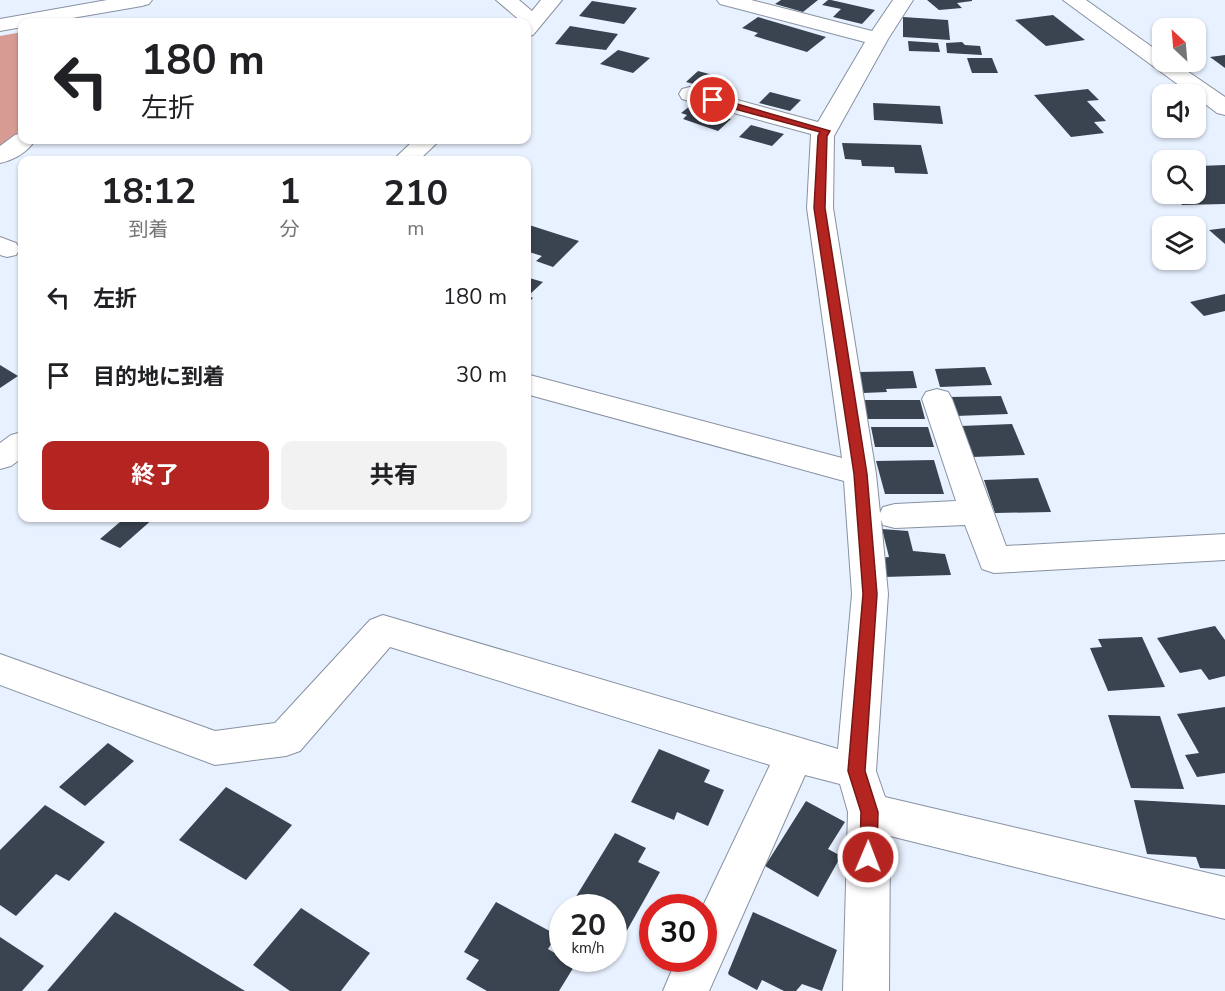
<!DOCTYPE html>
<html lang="ja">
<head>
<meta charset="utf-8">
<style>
  :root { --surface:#fff; --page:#f2f2f2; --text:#202124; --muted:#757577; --accent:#b42521 }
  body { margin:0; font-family:"Nunito Sans","Noto Sans JP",sans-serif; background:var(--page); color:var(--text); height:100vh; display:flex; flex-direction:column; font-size:22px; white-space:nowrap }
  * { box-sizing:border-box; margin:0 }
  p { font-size:20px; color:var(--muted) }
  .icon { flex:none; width:33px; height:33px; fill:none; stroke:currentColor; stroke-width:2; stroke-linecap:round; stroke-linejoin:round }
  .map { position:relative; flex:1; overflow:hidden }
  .panel { position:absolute; left:18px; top:156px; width:513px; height:366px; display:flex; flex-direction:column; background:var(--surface); border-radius:12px; box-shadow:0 2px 4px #0004 }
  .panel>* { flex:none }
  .banner { position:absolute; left:18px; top:18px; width:513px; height:126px; border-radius:12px; box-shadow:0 2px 4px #0004; background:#fff; color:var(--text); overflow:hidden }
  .needle { width:39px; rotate:334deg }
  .buttons { position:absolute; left:1152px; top:18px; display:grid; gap:12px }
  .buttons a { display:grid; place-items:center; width:54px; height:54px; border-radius:12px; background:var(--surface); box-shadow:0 2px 4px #0004; font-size:30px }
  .speed { position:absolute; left:549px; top:894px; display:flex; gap:12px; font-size:30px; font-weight:700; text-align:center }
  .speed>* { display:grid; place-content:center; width:78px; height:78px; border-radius:50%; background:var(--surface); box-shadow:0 2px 4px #0004; line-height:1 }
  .speed small { font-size:15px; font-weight:400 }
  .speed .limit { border:9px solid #d22; background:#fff; color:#111 }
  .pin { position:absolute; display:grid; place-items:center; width:51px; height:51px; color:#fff; margin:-26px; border:3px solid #fff; border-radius:50%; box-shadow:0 2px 6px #0007 }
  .me { position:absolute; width:66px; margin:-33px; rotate:1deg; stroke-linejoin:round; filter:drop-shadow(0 0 4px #0008) }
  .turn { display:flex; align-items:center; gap:21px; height:126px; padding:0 24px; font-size:27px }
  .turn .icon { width:78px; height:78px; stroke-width:2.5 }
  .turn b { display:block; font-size:42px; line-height:51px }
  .eta { display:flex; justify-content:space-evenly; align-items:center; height:102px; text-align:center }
  .eta b { font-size:36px; font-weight:700; line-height:42px }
  .primary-button { display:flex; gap:12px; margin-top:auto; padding:12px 24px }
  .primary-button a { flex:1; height:69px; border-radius:12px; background:var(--accent); color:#fff; font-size:24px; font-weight:700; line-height:69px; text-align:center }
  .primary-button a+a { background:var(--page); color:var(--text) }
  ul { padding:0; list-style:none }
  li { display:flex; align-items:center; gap:18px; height:78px; padding:0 24px }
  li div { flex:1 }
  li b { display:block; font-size:22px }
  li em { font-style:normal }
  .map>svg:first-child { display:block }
  .forest { fill:#d89b93 }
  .building { fill:#3a4350 }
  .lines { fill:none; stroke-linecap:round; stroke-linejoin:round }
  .minor-casing { stroke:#8791a0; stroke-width:2 }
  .major-casing { stroke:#8791a0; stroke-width:2 }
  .minor { fill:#fff; fill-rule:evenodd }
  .major { fill:#fff; fill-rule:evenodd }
  .route { fill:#b42521; stroke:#751815; stroke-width:1.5 }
</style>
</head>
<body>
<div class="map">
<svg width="1225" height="991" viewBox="0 0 1225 991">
  <rect width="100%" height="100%" fill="#e8f1ff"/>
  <polygon class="forest" points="22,32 22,127 8,145 0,149 0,36"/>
  <g class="building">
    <polygon points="781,0 818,0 803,12 775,4"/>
    <polygon points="828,0 831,0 875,10 862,24 833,17 841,9 822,5"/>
    <polygon points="927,0 972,0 972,1 957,3 962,8 939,10"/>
    <polygon points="592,1 637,8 624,24 579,16"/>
    <polygon points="1053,15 1085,40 1046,46 1015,20"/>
    <polygon points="758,17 826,37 807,52 754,36 758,33 742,28"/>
    <polygon points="903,17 948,20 950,40 903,37"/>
    <polygon points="570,26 618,34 606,50 555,44"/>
    <polygon points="908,41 938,43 940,52 909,51"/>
    <polygon points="962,42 965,45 980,46 982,55 947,53 946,43"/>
    <polygon points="618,50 650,58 633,73 600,64"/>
    <polygon points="1225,55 1225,68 1210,57"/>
    <polygon points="967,58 992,58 998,73 972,73"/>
    <polygon points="698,71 728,79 717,90 686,82"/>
    <polygon points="1088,89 1099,100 1087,101 1106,121 1094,122 1104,133 1071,137 1034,95"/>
    <polygon points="770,92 801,100 790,111 759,103"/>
    <polygon points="873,103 940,106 943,124 874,120"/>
    <polygon points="690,106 731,119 718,131 683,119 687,115 681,113"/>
    <polygon points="751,125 784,134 772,146 739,137"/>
    <polygon points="842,143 921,145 928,174 895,173 894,167 862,166 861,160 845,159"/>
    <polygon points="1225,165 1225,204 1182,205 1173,194 1196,194 1196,174 1205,174 1199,166"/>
    <polygon points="526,224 579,241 553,267 536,261 542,256 526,251"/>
    <polygon points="1225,228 1225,244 1209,230"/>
    <polygon points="526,277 543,282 528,296 533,298 526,304"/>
    <polygon points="1225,294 1225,311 1204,316 1190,302"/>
    <polygon points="0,365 18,376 0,388"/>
    <polygon points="985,367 992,385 940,387 935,369"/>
    <polygon points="913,371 917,388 886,389 887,392 863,393 858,372"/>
    <polygon points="1001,396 1008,414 956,416 950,397"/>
    <polygon points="863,400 920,400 925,419 867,419"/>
    <polygon points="1012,424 1025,455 972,457 961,426"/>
    <polygon points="871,427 928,427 934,447 875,447"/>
    <polygon points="934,460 944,494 885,494 876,461"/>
    <polygon points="1038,478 1051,512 995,513 984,480"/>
    <polygon points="111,518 154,518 120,548 100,539 120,522"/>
    <polygon points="882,529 908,531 913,551 945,554 951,575 884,577 879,558 889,557"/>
    <polygon points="1215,626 1225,640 1225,676 1209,680 1201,669 1180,673 1157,638"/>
    <polygon points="1142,637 1165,687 1108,691 1090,648 1102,647 1098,639"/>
    <polygon points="1225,707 1225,773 1197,777 1185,755 1199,753 1177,714"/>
    <polygon points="1108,715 1160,716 1184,789 1131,788"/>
    <polygon points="108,743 134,761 85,806 59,787"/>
    <polygon points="659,749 710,770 704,782 724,790 708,826 677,812 674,820 631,802"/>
    <polygon points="226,787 292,825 246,880 179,840"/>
    <polygon points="1134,800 1225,805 1225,869 1200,868 1196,857 1147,854"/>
    <polygon points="806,801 845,822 828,849 841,856 818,897 765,866"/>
    <polygon points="45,805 105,842 69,881 56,874 16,916 0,905 0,850"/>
    <polygon points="615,833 646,848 638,862 660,872 621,941 614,937 614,908 569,908"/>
    <polygon points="496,902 557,935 548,949 575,965 559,991 487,991 466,979 479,960 464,952"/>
    <polygon points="301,908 370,953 341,991 290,991 253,965"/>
    <polygon points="115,912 245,991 47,991"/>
    <polygon points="753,912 837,950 822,991 802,984 796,991 784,991 762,980 757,990 729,975 728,973"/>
    <polygon points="0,937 44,966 22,991 0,991"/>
  </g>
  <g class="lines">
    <g class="minor-casing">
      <g id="minor">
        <polygon points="107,0 152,0 149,4 142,6 49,22 22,22 22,27 0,31 0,19"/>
        <polygon points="496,0 519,0 532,11 541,0 562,0 533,35 526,37 526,22 522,22"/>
        <polygon points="717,0 751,0 872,31 893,0 913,0 888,39 834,136 833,208 876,474 880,513 883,507 895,504 956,501 922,399 926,392 937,389 948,392 952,399 1006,546 1225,534 1225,560 994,573 982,569 965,525 895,528 883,525 881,520 888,594 876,771 885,797 1225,877 1225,919 890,836 889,991 843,991 848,812 840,784 805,775 709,991 663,991 677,958 704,958 702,908 770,765 390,647 300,751 286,756 215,765 0,685 0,654 215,731 275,723 370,620 383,615 838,749 852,594 844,481 526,394 526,374 842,458 807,208 811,134 682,99 679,94 682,89 690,87 818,122 865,42 720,4"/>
        <path d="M22,133V140H35C28,152 14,160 0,163V146L15,135Z"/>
        <polygon points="414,140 440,140 419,160 393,160"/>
        <polygon points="0,237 16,243 20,249 16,255 7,257 0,255"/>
        <polygon points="22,432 22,458 11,466 0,469 0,443 11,435"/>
      </g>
    </g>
    <g class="major-casing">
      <polygon id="major" points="1063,0 1086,0 1162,54 1162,62 1174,62 1225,97 1225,115 1217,113 1196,97 1196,94 1191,94"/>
    </g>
    <use href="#minor" class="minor"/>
    <use href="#major" class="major"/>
  </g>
  <polygon class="route" points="713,97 830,131 827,136 825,208 867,474 877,594 865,771 878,812 877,857 875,863 868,865 862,863 860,857 861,812 848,771 863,594 854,474 814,208 818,136 820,132 709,102 709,98"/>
</svg>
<div class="buttons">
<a><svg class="needle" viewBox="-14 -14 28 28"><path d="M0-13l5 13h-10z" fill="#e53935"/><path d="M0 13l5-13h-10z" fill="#757577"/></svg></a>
<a><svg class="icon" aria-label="sound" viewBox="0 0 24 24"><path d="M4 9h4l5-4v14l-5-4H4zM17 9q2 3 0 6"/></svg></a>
<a><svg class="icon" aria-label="search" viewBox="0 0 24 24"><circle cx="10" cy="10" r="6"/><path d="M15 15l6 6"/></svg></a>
<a><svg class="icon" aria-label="layers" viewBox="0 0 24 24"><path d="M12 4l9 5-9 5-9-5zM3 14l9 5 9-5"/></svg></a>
</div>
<div class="speed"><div>20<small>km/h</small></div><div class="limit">30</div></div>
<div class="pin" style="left:713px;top:100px;background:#d93025"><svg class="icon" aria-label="arrive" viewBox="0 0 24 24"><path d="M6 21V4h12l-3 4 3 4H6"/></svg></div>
<svg class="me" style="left:868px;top:857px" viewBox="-20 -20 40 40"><circle r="17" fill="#b42521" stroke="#fff" stroke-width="3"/><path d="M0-11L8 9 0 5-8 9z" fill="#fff"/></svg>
<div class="banner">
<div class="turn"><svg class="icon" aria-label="left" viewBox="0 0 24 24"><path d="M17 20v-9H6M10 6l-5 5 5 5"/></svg><div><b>180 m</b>左折</div></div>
</div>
<section class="panel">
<div class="eta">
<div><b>18:12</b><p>到着</p></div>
<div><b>1</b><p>分</p></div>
<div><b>210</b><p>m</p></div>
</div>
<ul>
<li><svg class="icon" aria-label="left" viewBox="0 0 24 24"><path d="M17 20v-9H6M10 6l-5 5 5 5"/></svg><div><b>左折</b></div><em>180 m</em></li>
<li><svg class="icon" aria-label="arrive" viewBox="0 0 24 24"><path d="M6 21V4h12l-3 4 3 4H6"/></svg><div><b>目的地に到着</b></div><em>30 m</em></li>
</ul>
<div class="primary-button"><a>終了</a><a>共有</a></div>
</section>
</div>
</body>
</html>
